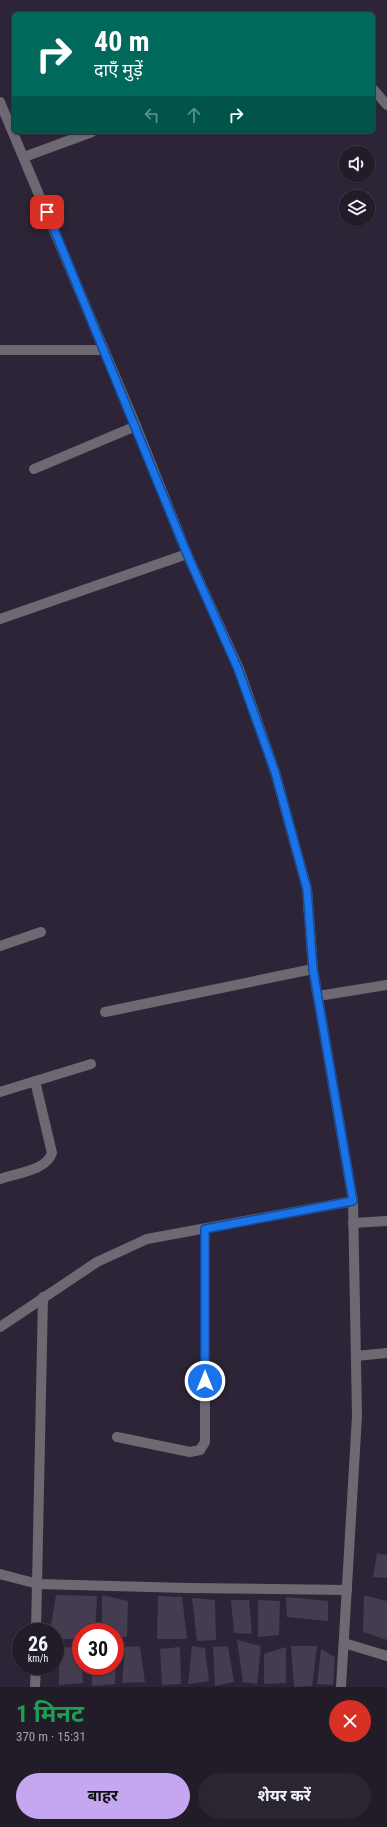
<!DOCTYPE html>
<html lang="hi">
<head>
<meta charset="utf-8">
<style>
  :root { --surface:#221c29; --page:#2a2531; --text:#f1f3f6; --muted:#a2a1a8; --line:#3f3a46; --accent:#c5a6f0 }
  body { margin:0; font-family:"Roboto Condensed","Noto Sans Devanagari",sans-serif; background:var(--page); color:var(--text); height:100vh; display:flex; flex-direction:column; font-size:15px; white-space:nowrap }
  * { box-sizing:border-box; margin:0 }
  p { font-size:13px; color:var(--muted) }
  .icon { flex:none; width:22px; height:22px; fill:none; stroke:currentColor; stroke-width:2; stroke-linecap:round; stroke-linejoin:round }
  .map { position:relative; height:1687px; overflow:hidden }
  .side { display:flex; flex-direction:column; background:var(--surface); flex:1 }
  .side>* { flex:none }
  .hud { position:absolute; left:12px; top:12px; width:363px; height:122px; border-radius:6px; box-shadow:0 1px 3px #0004,0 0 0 1px var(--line); background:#00695c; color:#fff; overflow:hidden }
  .tools { position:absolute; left:339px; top:146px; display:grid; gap:8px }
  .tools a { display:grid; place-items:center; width:36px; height:36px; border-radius:50%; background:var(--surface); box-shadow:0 1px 3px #0004,0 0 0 1px var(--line); font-size:20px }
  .speed { position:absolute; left:12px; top:1623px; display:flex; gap:8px; font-size:20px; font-weight:700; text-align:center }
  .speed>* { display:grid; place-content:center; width:52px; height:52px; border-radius:50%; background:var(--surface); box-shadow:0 1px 3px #0004,0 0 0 1px var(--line); line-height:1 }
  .speed small { font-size:10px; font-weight:400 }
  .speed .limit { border:6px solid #d22; background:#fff; color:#111 }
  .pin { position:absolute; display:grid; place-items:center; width:34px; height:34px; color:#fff; margin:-17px; border-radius:8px; box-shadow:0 2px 6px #0006 }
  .me { position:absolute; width:44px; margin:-22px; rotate:0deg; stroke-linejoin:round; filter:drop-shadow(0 0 3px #0008) }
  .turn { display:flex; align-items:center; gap:14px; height:84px; padding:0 16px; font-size:18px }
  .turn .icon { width:52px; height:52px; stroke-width:2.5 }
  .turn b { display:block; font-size:28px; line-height:34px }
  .lanes { display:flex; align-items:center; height:38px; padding:0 16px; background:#0003; justify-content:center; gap:20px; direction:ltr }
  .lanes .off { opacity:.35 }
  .round { display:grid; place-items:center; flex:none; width:42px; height:42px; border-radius:21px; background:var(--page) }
  .head { display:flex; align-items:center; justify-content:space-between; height:68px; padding:0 16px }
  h1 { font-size:24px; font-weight:700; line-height:30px; color:#1e9e55 }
  .cta { display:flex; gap:8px; margin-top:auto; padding:8px 16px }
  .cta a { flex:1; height:46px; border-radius:24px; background:var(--accent); color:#111; font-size:16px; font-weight:700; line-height:46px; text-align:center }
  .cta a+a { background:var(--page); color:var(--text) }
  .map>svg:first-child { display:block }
  .building { fill:#443d4f }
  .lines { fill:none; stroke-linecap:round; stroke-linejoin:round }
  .minor { stroke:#6d6973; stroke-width:10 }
  .route-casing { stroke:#114b97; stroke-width:10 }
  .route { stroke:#1a73e8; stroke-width:7 }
</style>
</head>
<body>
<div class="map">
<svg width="387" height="1687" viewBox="0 0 387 1687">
  <rect width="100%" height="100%" fill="#2d2537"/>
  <g class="building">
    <polygon points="377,1553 387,1555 387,1578 373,1577"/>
    <polygon points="56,1595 97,1596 95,1632 81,1632 81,1638 55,1640 55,1632 50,1632"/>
    <polygon points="102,1595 128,1601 127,1637 115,1637 115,1632 102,1632"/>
    <polygon points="364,1595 387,1601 387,1640 363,1632"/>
    <polygon points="158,1596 182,1597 187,1639 157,1639"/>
    <polygon points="286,1597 328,1601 328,1621 287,1617"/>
    <polygon points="192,1598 215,1600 216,1640 197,1641"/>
    <polygon points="231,1600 249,1600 252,1634 234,1633"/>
    <polygon points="258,1600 280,1601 279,1635 258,1637"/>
    <polygon points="237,1640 261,1646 257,1684 243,1682"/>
    <polygon points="59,1646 81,1649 83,1683 59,1685"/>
    <polygon points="140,1646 145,1682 122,1683 125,1647"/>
    <polygon points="192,1646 205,1648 209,1681 188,1684"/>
    <polygon points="228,1646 234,1682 215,1686 213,1647"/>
    <polygon points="291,1646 317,1646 312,1686 294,1687"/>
    <polygon points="180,1647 181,1684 162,1685 160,1649"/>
    <polygon points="286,1647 286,1683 264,1684 264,1654"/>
    <polygon points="321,1649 335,1657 333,1685 317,1684"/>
    <polygon points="92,1666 116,1666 115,1684 92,1686"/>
  </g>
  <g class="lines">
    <g class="minor">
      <polyline points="373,89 387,105"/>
      <polyline points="0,102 136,426 187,554 239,669 275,772 307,889 313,969 353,1201 357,1416 341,1687"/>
      <polyline points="24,157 92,132"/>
      <polyline points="0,350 104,350"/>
      <polyline points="34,469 136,426"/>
      <polyline points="0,619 187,554"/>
      <polyline points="0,946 41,932"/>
      <polyline points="318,996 387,985"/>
      <polyline points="105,1012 313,969"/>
      <polyline points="0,1092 91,1064"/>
      <path d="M0,1179C16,1173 46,1171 52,1153L35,1081"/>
      <polyline points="353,1223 387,1221"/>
      <polyline points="0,1327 97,1262 147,1239 353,1201"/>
      <polyline points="356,1356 387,1353"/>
      <polyline points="117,1437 190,1452 200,1450 205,1442 205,1229"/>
      <polyline points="0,1574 38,1584 187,1588 347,1590"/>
      <polyline points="36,1632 43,1297"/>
      <polyline points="344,1643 387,1656"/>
      <polyline points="35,1687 36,1666"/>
    </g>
  </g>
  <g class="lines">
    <g class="route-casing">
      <polyline id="route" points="47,212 187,554 238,669 275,772 307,889 313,969 353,1201 205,1229 205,1381"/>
    </g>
    <use href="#route" class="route"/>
  </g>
</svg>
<div class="tools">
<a><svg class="icon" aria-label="sound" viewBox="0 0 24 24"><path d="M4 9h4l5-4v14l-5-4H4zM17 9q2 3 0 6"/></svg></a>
<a><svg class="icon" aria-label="layers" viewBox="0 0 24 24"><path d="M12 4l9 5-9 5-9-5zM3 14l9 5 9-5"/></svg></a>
</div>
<div class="speed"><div>26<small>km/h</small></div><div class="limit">30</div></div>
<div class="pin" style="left:47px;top:212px;background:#d93025"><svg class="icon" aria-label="arrive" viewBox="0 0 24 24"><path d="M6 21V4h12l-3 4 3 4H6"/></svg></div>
<svg class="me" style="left:205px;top:1381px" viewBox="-20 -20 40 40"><circle r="17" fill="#1a73e8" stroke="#fff" stroke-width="3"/><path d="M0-11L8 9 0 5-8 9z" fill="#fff"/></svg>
<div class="hud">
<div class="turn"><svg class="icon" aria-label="right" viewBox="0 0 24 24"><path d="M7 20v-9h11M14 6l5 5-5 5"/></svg><div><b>40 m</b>दाएँ मुड़ें</div></div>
<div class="lanes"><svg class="icon off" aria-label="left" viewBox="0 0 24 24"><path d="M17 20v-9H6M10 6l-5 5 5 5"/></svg><svg class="icon off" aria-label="ahead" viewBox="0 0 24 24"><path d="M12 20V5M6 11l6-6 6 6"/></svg><svg class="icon" aria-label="right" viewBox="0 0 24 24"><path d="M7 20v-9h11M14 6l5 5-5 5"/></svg></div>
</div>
</div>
<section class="side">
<div class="head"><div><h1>1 मिनट</h1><p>370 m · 15:31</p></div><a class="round" style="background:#d93025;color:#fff"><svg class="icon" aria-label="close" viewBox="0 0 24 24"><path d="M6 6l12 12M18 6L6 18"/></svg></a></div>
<div class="cta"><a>बाहर</a><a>शेयर करें</a></div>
</section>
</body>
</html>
